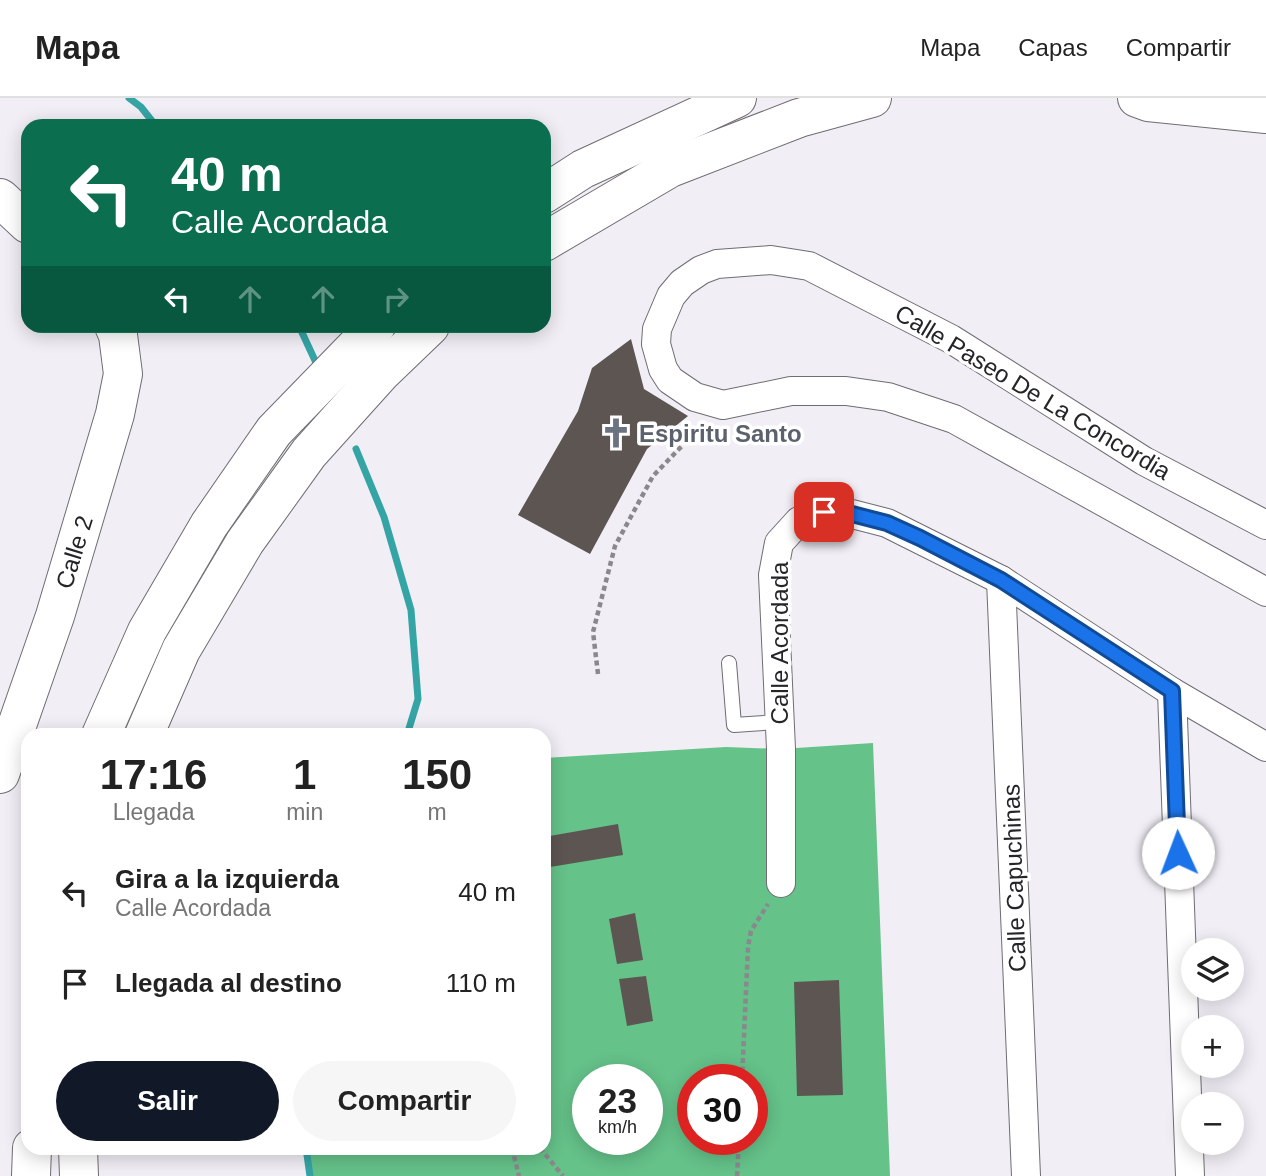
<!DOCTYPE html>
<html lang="es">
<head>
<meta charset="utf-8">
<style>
  :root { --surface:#fff; --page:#f6f6f6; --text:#222; --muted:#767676; --line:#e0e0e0; --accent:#111827 }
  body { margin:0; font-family:Arial,sans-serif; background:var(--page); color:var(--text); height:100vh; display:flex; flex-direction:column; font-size:26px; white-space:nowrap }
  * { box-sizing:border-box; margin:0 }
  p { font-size:23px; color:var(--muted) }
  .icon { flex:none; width:38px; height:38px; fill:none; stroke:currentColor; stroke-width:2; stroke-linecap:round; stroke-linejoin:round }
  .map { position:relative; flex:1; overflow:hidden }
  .side { position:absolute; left:21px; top:630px; width:530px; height:427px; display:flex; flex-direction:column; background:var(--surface); border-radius:21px; box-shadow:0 4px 18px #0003 }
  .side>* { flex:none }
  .guide { position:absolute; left:21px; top:21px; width:530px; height:214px; border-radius:21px; box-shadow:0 4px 18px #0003; background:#0b6e4f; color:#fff; overflow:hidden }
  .controls { position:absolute; left:1181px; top:840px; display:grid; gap:14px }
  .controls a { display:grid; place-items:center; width:63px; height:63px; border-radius:50%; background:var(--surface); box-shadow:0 4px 18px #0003; font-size:35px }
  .speed { position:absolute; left:572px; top:966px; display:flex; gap:14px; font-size:35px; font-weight:700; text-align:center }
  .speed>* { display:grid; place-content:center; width:91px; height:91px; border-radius:50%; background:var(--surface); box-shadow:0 4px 18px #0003; line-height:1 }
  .speed small { font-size:18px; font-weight:400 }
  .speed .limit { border:10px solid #d22; background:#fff; color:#111 }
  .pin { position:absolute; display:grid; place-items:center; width:60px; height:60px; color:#fff; margin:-30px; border-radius:14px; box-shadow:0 4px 10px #0006 }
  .me { position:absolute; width:77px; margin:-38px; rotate:358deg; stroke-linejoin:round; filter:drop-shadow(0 0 5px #0008) }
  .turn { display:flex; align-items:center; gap:24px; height:147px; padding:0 35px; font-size:32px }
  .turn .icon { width:91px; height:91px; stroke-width:2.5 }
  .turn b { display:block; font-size:49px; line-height:60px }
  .lanes { display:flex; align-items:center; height:66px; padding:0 35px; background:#0003; justify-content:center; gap:35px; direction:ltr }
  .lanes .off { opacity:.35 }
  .eta { display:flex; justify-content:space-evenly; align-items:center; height:119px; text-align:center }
  .eta b { font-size:42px; font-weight:700; line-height:49px }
  .primary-button { display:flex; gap:14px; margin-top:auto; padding:14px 35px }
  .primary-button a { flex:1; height:80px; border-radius:42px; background:var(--accent); color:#fff; font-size:28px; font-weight:700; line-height:80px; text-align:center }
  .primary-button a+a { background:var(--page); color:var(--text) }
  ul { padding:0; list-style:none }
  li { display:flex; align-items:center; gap:21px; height:91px; padding:0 35px }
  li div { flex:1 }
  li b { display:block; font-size:26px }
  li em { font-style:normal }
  header { display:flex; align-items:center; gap:42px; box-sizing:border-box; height:98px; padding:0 35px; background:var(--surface); border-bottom:2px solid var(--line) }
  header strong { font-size:33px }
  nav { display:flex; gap:38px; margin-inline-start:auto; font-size:24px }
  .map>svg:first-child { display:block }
  .forest { fill:#65c289; fill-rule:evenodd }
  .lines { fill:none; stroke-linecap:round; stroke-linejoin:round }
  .stream { stroke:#35a4a5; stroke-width:7 }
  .building { fill:#5d5552 }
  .lane-casing { stroke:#6f6c73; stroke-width:16 }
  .street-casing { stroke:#6f6c73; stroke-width:30 }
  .secondary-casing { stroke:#6f6c73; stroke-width:40 }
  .highway-casing { stroke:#6f6c73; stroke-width:40 }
  .path { stroke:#8a888d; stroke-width:4.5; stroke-dasharray:5 3.5; stroke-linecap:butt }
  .lane { stroke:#fff; stroke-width:14 }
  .street { stroke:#fff; stroke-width:28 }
  .secondary { stroke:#fff; stroke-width:38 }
  .highway { stroke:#fff; stroke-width:38 }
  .route-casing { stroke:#114b97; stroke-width:18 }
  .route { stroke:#1a73e8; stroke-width:12 }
  .labels { text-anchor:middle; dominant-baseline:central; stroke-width:7; stroke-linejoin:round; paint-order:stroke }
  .street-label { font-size:24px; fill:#252427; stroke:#fff }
  .worship-label { font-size:24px; font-weight:bold; fill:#5b616d; stroke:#fff; text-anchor:start }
</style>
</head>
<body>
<header>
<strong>Mapa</strong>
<nav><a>Mapa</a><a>Capas</a><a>Compartir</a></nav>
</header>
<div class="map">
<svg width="1266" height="1078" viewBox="0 0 1266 1078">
  <rect width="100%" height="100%" fill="#f2eef6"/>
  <path class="forest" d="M873,645L890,1078H310L306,1050H544V660L726,649L781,651ZM588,982H648V1041H588ZM693,982H752V1041H693Z"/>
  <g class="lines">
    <g class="stream">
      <polyline points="129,0 141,9 156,28"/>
      <polyline points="299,228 318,269"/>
      <polyline points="356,351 384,419 411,512 418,601 407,637"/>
      <polyline points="306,1050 310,1078"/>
    </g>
  </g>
  <g class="building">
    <polygon points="631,241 644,291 688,318 647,351 590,456 518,417 578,313 592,270"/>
    <polygon points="618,726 623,757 544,770 544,739"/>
    <polygon points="635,815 643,862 617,866 609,821"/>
    <polygon points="646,878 653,923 627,928 619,881"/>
    <polygon points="839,882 843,997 797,998 794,884"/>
  </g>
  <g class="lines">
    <g class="lane-casing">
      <polyline id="lane" points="729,565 734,627 778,624"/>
    </g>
    <g class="street-casing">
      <g id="street">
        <polyline points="1266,427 1144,363 951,241 809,168 771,162 717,166 701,172 682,185 671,198 657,231 656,246 663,271 670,282 695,299 723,307 791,293 846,293 888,299 954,321 1266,494"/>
        <polyline points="1001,482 1026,1078"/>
        <polyline points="1172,594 1190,1078"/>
        <polyline points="781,785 781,651 773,477 779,445 799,423 824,414 852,416 887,425 1001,482 1172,594 1266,649"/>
      </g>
    </g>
    <g class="secondary-casing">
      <g id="secondary">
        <polyline points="0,100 28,126"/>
        <polyline points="0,676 55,518 115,316 123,276 118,237 114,228"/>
      </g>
    </g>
    <g class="highway-casing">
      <g id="highway">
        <polyline points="1137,0 1148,4 1266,16"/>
        <polyline points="544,96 583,71 737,0"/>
        <polyline points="544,144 670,70 799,20 872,0"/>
        <polyline points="101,637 147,533 209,427 274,333 376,228"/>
        <polyline points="144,637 181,552 245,444 309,355 381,275 430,228"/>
        <polyline points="78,1050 79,1078"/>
        <polyline points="31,1078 32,1050"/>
      </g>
    </g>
    <g class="path">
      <polyline points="598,576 593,534 615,448 653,378 702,327"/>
      <polyline points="742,982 748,849 751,833 768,806"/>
      <polyline points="512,1050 519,1078"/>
      <polyline points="540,1050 563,1078"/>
      <polyline points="737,1078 739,1041"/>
    </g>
    <use href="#lane" class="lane"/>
    <use href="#street" class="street"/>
    <use href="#secondary" class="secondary"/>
    <use href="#highway" class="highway"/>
  </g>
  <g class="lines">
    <g class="route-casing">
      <polyline id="route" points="824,414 852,416 887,425 920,440 1001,482 1172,593 1178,755"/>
    </g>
    <use href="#route" class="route"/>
  </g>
  <defs>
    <g id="church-bare" transform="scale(2.415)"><path d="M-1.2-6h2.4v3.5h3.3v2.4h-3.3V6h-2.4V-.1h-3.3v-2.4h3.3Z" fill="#6b7280" stroke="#fff" stroke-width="2.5" paint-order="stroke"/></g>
  </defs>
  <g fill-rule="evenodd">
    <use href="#church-bare" x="616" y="335"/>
  </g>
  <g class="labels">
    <g class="street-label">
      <text transform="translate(1033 294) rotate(31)">Calle Paseo De La Concordia</text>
      <text transform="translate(74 454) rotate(-73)">Calle 2</text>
      <text transform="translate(779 545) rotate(-90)">Calle Acordada</text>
      <text transform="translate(1014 780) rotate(-92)">Calle Capuchinas</text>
    </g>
    <g class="worship-label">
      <text x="639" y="335">Espiritu Santo</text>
    </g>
  </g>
</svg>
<div class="controls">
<a><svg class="icon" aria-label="layers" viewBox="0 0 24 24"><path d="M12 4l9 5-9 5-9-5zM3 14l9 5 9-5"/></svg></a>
<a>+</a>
<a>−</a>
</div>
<div class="speed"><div>23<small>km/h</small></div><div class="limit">30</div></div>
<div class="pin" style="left:824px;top:414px;background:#d93025"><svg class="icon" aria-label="arrive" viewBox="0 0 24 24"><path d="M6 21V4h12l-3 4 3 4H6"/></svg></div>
<svg class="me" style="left:1178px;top:755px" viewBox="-20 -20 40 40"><circle r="19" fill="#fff"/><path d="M0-13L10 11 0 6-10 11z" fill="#1a73e8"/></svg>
<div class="guide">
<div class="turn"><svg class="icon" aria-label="left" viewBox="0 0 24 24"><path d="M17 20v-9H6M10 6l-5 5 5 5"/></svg><div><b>40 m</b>Calle Acordada</div></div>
<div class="lanes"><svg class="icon" aria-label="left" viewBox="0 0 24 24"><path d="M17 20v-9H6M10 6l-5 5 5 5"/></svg><svg class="icon off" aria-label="ahead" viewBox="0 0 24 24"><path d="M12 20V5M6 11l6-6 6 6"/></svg><svg class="icon off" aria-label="ahead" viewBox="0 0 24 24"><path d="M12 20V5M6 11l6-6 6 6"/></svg><svg class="icon off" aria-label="right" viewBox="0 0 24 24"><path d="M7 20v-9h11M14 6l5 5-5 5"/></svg></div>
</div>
<section class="side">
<div class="eta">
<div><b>17:16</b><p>Llegada</p></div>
<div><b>1</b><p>min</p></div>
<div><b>150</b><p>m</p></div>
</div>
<ul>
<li><svg class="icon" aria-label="left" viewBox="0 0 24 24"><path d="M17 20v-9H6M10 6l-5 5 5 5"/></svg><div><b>Gira a la izquierda</b><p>Calle Acordada</p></div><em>40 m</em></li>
<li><svg class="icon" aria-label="arrive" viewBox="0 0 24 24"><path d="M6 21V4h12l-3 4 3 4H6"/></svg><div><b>Llegada al destino</b></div><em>110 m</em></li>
</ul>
<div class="primary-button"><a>Salir</a><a>Compartir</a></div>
</section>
</div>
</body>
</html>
